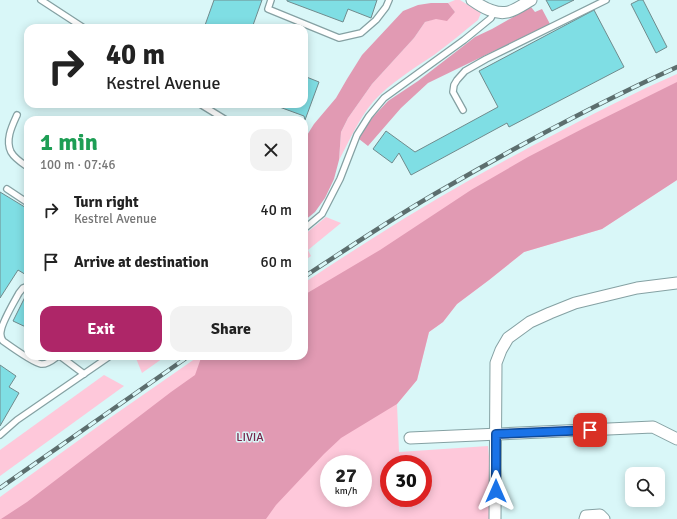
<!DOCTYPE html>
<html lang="en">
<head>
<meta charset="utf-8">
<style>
  :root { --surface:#fff; --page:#f2f2f2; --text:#222; --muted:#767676; --accent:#ae2668 }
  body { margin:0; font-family:Signika,sans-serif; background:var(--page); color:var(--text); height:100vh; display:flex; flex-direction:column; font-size:15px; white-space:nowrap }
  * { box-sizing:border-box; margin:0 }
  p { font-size:13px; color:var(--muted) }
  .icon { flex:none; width:22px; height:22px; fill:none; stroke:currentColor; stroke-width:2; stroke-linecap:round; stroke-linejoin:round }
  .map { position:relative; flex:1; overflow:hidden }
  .drawer { position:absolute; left:24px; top:116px; width:284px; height:244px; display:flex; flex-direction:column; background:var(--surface); border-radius:12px; box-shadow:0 2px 10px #0003 }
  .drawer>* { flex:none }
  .guide { position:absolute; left:24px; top:24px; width:284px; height:84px; border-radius:12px; box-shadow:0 2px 10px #0003; background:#fff; color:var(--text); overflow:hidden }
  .buttons { position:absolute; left:625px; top:467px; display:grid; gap:8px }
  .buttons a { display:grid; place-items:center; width:40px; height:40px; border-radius:8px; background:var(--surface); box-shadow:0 2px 10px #0003; font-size:20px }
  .speed { position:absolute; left:320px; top:455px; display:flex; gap:8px; font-size:20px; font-weight:700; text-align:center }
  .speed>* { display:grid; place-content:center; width:52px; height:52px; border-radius:50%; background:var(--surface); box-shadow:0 2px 10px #0003; line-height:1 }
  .speed small { font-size:10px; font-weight:400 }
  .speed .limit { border:6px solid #d22; background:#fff; color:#111 }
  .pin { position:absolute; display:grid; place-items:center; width:34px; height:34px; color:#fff; margin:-17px; border-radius:8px; box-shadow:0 2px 6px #0006 }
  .me { position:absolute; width:44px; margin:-22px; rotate:0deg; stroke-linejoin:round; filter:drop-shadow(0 0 3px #0008) }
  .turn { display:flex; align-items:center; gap:14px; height:84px; padding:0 16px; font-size:18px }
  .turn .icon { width:52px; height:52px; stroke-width:2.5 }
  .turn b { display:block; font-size:28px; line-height:34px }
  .round { display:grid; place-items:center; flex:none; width:42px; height:42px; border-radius:12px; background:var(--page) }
  .summary { display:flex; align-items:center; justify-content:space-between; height:68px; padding:0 16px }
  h1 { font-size:24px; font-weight:700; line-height:30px; color:#1e9e55 }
  .button { display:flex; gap:8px; margin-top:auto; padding:8px 16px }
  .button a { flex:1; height:46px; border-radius:12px; background:var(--accent); color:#fff; font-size:16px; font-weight:700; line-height:46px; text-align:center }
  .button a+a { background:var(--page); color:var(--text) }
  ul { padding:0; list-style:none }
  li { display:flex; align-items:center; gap:12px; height:52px; padding:0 16px }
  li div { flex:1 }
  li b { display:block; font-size:15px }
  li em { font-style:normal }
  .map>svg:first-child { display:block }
  .green { fill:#fec8da; fill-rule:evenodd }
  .forest { fill:#e19ab3 }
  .building { fill:#7fdee4; stroke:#708b8d }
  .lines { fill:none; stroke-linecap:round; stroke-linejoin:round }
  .lane-casing { stroke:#85a1a3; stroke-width:8 }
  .street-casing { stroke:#85a1a3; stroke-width:13 }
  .lane { stroke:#fff; stroke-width:5.5 }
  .street { stroke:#fff; stroke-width:11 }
  .rail-casing { stroke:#5c6e6e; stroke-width:4.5 }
  .rail { stroke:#d9f7f8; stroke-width:3; stroke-dasharray:9; stroke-linecap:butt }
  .route-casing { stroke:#114b97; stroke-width:10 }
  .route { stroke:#1a73e8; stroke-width:7 }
  .labels { text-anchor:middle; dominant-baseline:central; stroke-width:3; stroke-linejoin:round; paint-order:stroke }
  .park-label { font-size:12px; fill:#762349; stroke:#d9f7f8 }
</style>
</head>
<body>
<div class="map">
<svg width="677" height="519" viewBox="0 0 677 519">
  <rect width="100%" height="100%" fill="#d9f7f8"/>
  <g class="green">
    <path d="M455,0H460L481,13L478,20C463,32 449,44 434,55C413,69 390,83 373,102C358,120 350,140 339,160L341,132L348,118L372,84L414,38L425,22L455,12L448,3Z"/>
    <path d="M677,74V180L602,229L524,252L489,280L457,304L443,322L429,332L417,380L397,404L399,452L488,446L492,489L491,519H0V497L104,422L199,356H304V283C326,268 348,254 370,240C431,201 493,166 557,133C596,112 636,92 677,74ZM329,464H363V498H329ZM389,464H423V498H389Z"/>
    <polygon points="326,217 341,223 308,250 311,256 304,261 304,235"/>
    <polygon points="135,356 166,356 142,373"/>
    <polygon points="104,375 124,386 0,476 0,450"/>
  </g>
  <g class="forest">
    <polygon points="431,3 448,3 455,12 447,21 436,19 425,22 414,38 372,84 348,118 341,132 339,160 334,179 325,198 315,212 304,221 304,140 314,124 336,98 347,79 362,55 403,11 418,5"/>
    <polygon points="531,7 535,12 542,9 550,24 428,83 401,108 368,146 359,139 362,132 373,117 388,101 418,81 475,37 492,29"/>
    <polygon points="677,82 677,180 602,229 524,252 489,280 457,304 443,322 429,332 417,380 397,404 341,438 324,454 276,505 266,519 1,519 27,502 171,392 195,375 201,358 204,356 304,356 304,295 380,250 471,190 528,157 584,128"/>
  </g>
  <g class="building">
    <polygon points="214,0 262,0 252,28 204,28"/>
    <polygon points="287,0 377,0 371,18 348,9 343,22 287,1"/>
    <polygon points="546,0 574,0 552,11"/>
    <polygon points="639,0 643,0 667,47 656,53 631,4"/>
    <polygon points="594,10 624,67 509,127 507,123 411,175 399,153 392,163 373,149 386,131 415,152 498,107 479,71"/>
    <polygon points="304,76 319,82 305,120 304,116 274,105 304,104"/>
    <polygon points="0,192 28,209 28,276 18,270 0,298"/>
    <polygon points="28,291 28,328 13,321"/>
    <polygon points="0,365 16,376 9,387 19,393 0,426"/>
  </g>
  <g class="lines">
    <g class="lane-casing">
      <g id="lane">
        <polyline points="41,0 84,28"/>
        <polyline points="271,0 268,9 339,38 361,33 376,20 386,7 389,0"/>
        <polyline points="200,104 226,120"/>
        <polyline points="463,110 453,92 454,85 457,80 465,71 486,59 606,0"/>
        <path d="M17,115C12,126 5,140 11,152C15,159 22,163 28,167"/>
        <polyline points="7,189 28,203"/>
        <polyline points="304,229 322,214 340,179 357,135 369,116 384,98 464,40 491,18 494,11"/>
        <path d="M28,286L23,288L19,293C14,302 2,322 1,331C0,335 1,338 3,341C10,346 34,363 41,364C47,365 54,359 58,356"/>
        <polyline points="60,356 84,374"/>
        <polyline points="0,435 17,420 110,356"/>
      </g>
    </g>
    <g class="street-casing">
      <g id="street">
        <path d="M472,0C482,7 495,15 508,12C516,10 524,4 531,0"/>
        <polyline points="410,438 653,427 677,439"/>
        <polyline points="495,519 496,363 501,350 508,338 530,322 550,313 575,303 637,288 677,283"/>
        <polyline points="585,519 586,516 600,515 604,519"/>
      </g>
    </g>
    <use href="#lane" class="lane"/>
    <use href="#street" class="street"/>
    <g class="rail-casing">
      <g id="rail">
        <path d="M304,277C351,246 397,215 445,188C521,144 598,103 677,67"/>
        <polyline points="0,488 189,356"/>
      </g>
    </g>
    <use href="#rail" class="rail"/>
  </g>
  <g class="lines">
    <g class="route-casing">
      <polyline id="route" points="496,491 496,434 590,430"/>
    </g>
    <use href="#route" class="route"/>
  </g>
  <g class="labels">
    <g class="park-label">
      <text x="250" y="437">LIVIA</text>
    </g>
  </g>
</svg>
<div class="buttons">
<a><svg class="icon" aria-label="search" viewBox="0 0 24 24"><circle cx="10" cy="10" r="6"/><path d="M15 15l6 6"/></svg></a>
</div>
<div class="speed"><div>27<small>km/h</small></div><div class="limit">30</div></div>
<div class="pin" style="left:590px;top:430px;background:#d93025"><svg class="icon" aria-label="arrive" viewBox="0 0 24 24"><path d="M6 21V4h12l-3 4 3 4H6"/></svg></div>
<svg class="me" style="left:496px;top:491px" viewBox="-20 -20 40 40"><path d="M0-17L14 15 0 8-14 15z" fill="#1a73e8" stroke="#fff" stroke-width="4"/></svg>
<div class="guide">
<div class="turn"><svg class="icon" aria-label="right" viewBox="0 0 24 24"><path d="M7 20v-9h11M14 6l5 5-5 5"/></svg><div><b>40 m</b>Kestrel Avenue</div></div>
</div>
<section class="drawer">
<div class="summary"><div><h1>1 min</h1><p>100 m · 07:46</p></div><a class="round"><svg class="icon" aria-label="close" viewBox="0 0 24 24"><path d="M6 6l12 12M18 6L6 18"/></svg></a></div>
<ul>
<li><svg class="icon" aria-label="right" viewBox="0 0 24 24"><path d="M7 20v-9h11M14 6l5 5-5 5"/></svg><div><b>Turn right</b><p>Kestrel Avenue</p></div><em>40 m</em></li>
<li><svg class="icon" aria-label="arrive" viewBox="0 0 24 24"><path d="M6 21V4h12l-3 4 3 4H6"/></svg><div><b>Arrive at destination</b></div><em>60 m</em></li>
</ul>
<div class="button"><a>Exit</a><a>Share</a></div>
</section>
</div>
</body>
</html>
